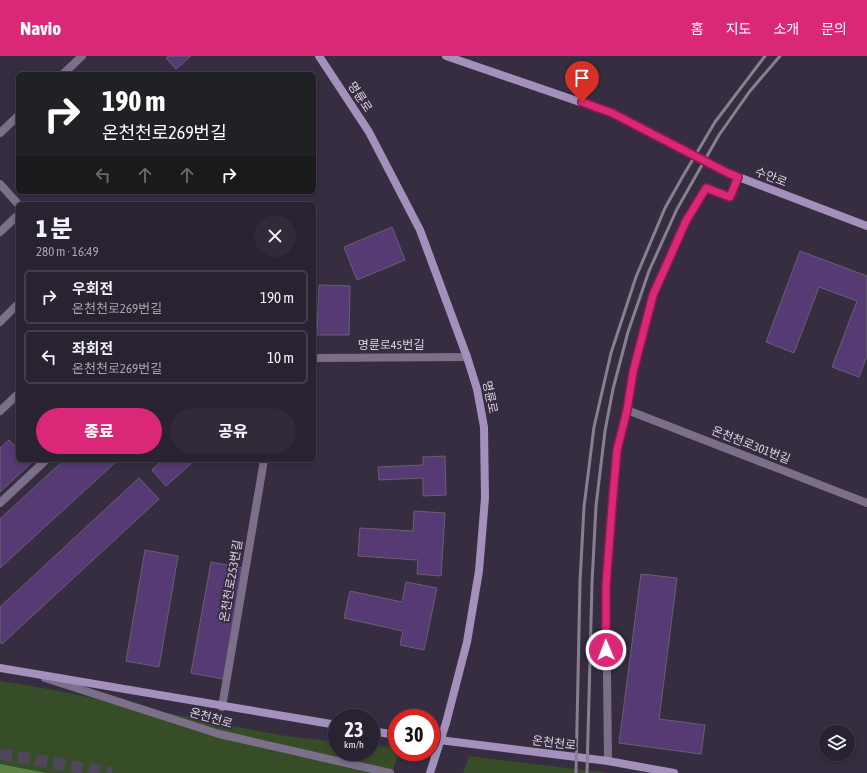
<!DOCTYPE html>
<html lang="ko">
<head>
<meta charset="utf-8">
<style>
  :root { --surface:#282231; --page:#302a39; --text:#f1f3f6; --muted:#a5a4ab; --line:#443f4d; --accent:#db2777 }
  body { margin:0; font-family:"Asap Condensed","Noto Sans KR",sans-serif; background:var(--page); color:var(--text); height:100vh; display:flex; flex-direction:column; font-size:15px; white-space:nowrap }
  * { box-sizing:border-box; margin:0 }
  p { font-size:13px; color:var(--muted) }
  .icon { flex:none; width:22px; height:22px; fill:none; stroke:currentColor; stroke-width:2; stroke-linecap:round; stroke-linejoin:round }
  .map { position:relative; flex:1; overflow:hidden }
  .side { position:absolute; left:16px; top:146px; width:300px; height:260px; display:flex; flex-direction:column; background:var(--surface); border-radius:6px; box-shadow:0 2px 6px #0003,0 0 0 1px var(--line) }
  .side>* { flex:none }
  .guide { position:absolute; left:16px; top:16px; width:300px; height:122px; border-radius:6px; box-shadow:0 2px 6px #0003,0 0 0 1px var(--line); background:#202124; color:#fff; overflow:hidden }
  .controls { position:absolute; left:819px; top:669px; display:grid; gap:8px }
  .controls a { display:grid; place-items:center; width:36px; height:36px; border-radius:50%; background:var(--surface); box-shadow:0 2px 6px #0003,0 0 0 1px var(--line); font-size:20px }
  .speed { position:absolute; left:328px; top:653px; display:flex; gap:8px; font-size:20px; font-weight:700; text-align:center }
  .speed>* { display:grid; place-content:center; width:52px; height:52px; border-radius:50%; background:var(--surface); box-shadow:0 2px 6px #0003,0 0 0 1px var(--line); line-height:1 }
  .speed small { font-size:10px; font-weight:400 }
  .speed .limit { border:6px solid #d22; background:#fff; color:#111 }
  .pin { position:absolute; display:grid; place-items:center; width:34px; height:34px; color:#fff; margin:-41px -17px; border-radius:50% 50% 50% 0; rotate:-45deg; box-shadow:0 0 4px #0007 }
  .pin .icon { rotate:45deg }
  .me { position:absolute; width:44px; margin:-22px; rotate:359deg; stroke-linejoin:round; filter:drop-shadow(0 0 3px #0008) }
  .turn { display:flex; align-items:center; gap:14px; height:84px; padding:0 20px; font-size:18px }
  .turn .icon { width:52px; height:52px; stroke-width:2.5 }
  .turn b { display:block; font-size:28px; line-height:34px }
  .lanes { display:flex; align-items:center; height:38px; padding:0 20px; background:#0003; justify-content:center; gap:20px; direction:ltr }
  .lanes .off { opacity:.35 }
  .round { display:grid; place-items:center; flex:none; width:42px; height:42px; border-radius:21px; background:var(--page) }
  .overview { display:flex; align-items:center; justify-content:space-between; height:68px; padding:0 20px }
  h1 { font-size:24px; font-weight:800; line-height:30px }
  .cta { display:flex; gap:8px; margin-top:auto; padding:8px 20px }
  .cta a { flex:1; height:46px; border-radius:24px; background:var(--accent); color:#fff; font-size:16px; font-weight:800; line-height:46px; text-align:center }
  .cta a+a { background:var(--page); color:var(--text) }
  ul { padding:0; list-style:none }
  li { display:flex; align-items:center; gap:12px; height:54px; margin:0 8px 6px; padding:0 12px; border:2px solid var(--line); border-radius:6px }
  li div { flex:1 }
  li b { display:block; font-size:15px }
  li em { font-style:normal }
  header { display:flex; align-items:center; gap:24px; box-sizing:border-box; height:56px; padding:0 20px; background:var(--accent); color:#fff }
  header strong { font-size:19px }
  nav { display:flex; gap:22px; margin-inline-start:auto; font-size:14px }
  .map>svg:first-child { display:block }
  .green { fill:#374d28 }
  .water { fill:#5d8145 }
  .building { fill:#553a73; stroke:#685f74 }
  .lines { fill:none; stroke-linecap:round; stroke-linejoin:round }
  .highway-tunnel { stroke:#4f4659; stroke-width:12; stroke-dasharray:12 6; stroke-linecap:butt }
  .lane { stroke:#7b6f8a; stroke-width:8 }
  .street { stroke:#7b6f8a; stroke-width:8 }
  .secondary { stroke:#a391bc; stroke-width:8 }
  .rail { stroke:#878090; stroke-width:3 }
  .secondary-bridge { stroke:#a391bc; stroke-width:8 }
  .route-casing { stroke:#8e194d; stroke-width:10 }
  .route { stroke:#db2777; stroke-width:7 }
  .labels { text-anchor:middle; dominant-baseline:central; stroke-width:4; stroke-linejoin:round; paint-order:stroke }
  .street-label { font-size:12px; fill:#dbd6e2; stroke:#362d41 }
</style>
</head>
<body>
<header>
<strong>Navio</strong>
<nav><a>홈</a><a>지도</a><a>소개</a><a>문의</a></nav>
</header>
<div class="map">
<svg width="867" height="717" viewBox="0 0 867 717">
  <rect width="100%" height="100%" fill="#362d41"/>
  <g class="green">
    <polygon points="0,625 43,632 279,679 337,686 337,696 371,696 371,690 397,691 397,696 399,696 392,717 0,717"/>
    <polygon points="469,700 608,717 609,717 463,717"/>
  </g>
  <polygon class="water" points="0,708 46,717 0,717"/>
  <g class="building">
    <polygon points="169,0 191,0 176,13 166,2"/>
    <polygon points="392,171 405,204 357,224 344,191"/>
    <polygon points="800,195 867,220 867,300 859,321 832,311 857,245 819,231 794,297 766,286"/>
    <polygon points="319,229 350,230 349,279 317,279"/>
    <polygon points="9,384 18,393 18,404 28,404 31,407 0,436 0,392"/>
    <polygon points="445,400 446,439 423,440 423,422 379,424 378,411 423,409 423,401"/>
    <polygon points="64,404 118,404 0,512 0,463"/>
    <polygon points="163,404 193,404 194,405 166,430 152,414"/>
    <polygon points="139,422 159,443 2,588 0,586 0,551"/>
    <polygon points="414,455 445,457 441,520 417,518 418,504 358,500 360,472 413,475"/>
    <polygon points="145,494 178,500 159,611 126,605"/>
    <polygon points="211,506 248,513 228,624 191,617"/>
    <polygon points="641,518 677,522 659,663 705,669 701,698 619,687"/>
    <polygon points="406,526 437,532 424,594 400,589 403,575 344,562 350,535 402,546"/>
  </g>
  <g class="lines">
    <polyline class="highway-tunnel" points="0,698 112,717"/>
    <g class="lane">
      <polyline points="0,176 18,159"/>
      <polyline points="0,266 18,248"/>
      <polyline points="0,355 18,338"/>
    </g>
    <g class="street">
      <polyline points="63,18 82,0"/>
      <polyline points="0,77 18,60"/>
      <polyline points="0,128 18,148"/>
      <polyline points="314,302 467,301"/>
      <polyline points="627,354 867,447"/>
      <polyline points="0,447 46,404"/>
      <polyline points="45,622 219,678 390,717"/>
      <polyline points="222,651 264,404"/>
      <polyline points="608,705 606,530 617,394 627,354 633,315 653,239 686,165 706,132 731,141 738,121"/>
    </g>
    <g class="secondary">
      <polyline points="319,0 369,76 420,174 467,301 477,333 484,371 485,442 479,515 467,586 446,667"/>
      <polyline points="446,0 612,57 728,117 867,170"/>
      <polyline points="0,612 337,669"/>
      <polyline points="371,675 397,679"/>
      <polyline points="431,683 608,705 674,717"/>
    </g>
    <g class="rail">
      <polyline points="576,717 580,526 584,451 594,371 611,297 636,221 665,152 683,120 715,66 765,0"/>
      <polyline points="587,717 592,527 596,450 605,375 613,333 628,276 649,215 677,153 719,79 750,35 780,0"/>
    </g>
    <polyline class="secondary-bridge" points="430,717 446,667"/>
  </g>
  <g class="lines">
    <g class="route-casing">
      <polyline id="route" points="582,46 612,57 728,117 738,121 730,141 706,132 686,165 653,239 633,316 627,354 617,394 612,451 606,530 606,594"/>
    </g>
    <use href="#route" class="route"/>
  </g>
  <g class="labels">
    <g class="street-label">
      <text transform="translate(360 41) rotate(57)">명륜로</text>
      <text transform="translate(771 121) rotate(21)">수안로</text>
      <text x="391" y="289">명륜로45번길</text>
      <text transform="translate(490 341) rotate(78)">명륜로</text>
      <text transform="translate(751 389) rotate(21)">온천천로301번길</text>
      <text transform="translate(231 525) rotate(-80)">온천천로253번길</text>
      <text transform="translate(211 662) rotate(16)">온천천로</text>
      <text transform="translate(554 687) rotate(7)">온천천로</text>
    </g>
  </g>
</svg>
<div class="controls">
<a><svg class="icon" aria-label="layers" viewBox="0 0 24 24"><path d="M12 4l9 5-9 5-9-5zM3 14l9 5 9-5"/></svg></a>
</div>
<div class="speed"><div>23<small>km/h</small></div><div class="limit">30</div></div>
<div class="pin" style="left:582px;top:46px;background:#d93025"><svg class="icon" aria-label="arrive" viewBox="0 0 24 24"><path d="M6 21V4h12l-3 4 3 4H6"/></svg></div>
<svg class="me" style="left:606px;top:594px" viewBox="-20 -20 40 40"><circle r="17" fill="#db2777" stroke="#fff" stroke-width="3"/><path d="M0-11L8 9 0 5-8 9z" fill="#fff"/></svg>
<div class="guide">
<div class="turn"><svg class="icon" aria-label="right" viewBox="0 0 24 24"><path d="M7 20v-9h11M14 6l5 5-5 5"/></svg><div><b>190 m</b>온천천로269번길</div></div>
<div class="lanes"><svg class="icon off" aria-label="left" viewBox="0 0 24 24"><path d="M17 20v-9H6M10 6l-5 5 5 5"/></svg><svg class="icon off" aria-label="ahead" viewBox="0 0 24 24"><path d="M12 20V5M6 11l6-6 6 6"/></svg><svg class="icon off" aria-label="ahead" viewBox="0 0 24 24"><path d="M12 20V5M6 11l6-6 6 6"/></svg><svg class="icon" aria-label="right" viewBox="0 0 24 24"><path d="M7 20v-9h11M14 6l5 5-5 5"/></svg></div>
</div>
<section class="side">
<div class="overview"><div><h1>1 분</h1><p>280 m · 16:49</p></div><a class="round"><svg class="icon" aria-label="close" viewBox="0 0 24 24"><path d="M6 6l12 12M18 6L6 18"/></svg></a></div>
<ul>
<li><svg class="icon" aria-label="right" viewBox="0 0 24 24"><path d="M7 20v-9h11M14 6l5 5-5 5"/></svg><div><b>우회전</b><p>온천천로269번길</p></div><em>190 m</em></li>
<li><svg class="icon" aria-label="left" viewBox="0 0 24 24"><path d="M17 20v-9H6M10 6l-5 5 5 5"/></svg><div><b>좌회전</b><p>온천천로269번길</p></div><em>10 m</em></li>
</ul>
<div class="cta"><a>종료</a><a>공유</a></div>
</section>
</div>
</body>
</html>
